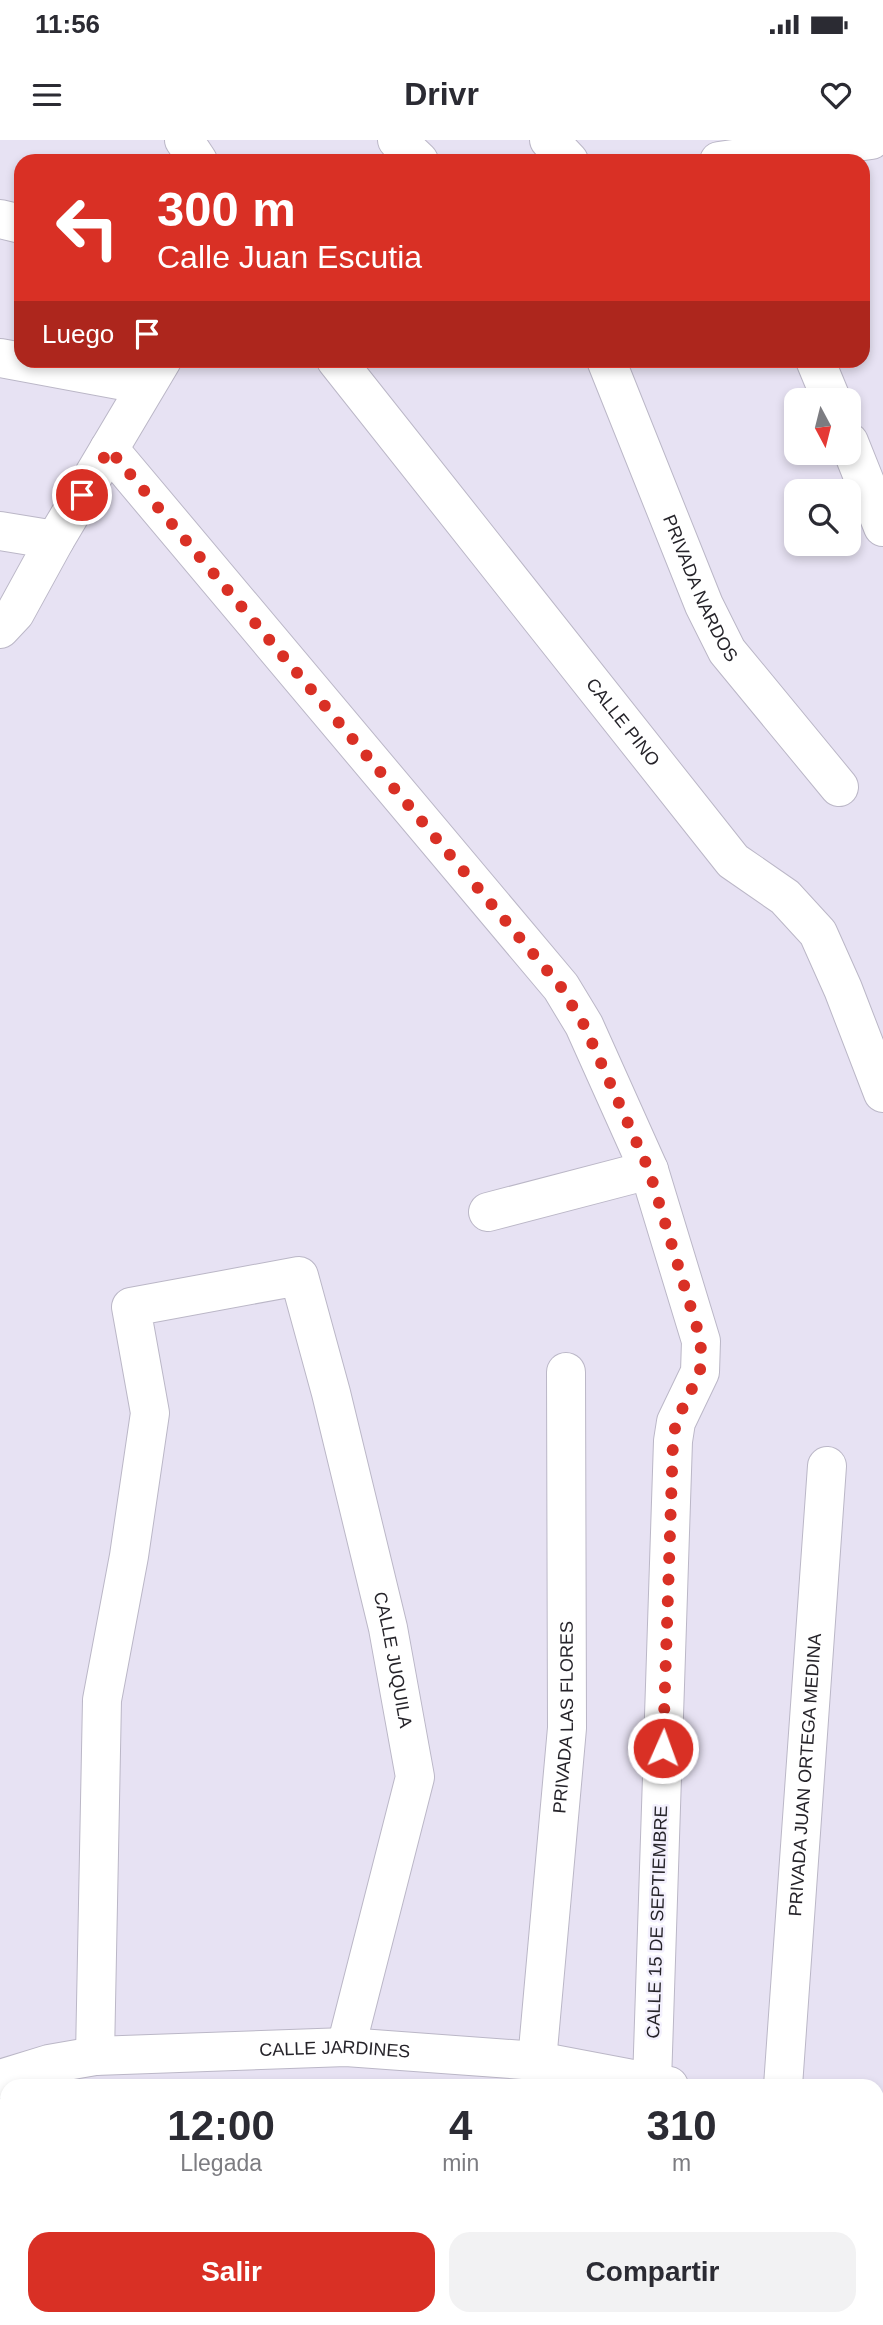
<!DOCTYPE html>
<html lang="es">
<head>
<meta charset="utf-8">
<style>
  :root { --surface:#fff; --page:#f2f2f3; --text:#2b2b33; --muted:#7c7c81; --accent:#d93025 }
  body { margin:0; font-family:Helvetica,sans-serif; background:var(--page); color:var(--text); height:100vh; display:flex; flex-direction:column; font-size:26px; white-space:nowrap }
  * { box-sizing:border-box; margin:0 }
  p { font-size:23px; color:var(--muted) }
  .icon { flex:none; width:38px; height:38px; fill:none; stroke:currentColor; stroke-width:2; stroke-linecap:round; stroke-linejoin:round }
  .map { position:relative; flex:1; overflow:hidden }
  .sheet { position:absolute; left:0px; top:1939px; width:884px; height:247px; display:flex; flex-direction:column; background:var(--surface); border-radius:21px 21px 0 0; box-shadow:0 4px 10px #0003 }
  .sheet>* { flex:none }
  .guide { position:absolute; left:14px; top:14px; width:856px; height:214px; border-radius:21px; box-shadow:0 4px 10px #0003; background:#d93025; color:#fff; overflow:hidden }
  .needle { width:46px; rotate:173deg }
  .tools { position:absolute; left:784px; top:248px; display:grid; gap:14px }
  .tools a { display:grid; place-items:center; width:77px; height:77px; border-radius:14px; background:var(--surface); box-shadow:0 4px 10px #0003; font-size:35px }
  .pin { position:absolute; display:grid; place-items:center; width:60px; height:60px; color:#fff; margin:-30px; border:4px solid #fff; border-radius:50%; box-shadow:0 2px 7px #0007 }
  .me { position:absolute; width:77px; margin:-38px; rotate:2deg; stroke-linejoin:round; filter:drop-shadow(0 0 5px #0008) }
  .turn { display:flex; align-items:center; gap:24px; height:147px; padding:0 28px; font-size:32px }
  .turn .icon { width:91px; height:91px; stroke-width:2.5 }
  .turn b { display:block; font-size:49px; line-height:60px }
  .then { display:flex; align-items:center; height:66px; padding:0 28px; background:#0003; gap:14px; font-size:26px }
  .eta { display:flex; justify-content:space-evenly; align-items:center; height:119px; text-align:center }
  .eta b { font-size:42px; font-weight:600; line-height:49px }
  .cta { display:flex; gap:14px; margin-top:auto; padding:14px 28px }
  .cta a { flex:1; height:80px; border-radius:21px; background:var(--accent); color:#fff; font-size:28px; font-weight:600; line-height:80px; text-align:center }
  .cta a+a { background:var(--page); color:var(--text) }
  .status { display:flex; justify-content:space-between; align-items:center; height:49px; padding:0 35px; background:var(--surface); direction:ltr }
  .status svg { height:19px; fill:currentColor }
  header { display:flex; justify-content:space-between; align-items:center; height:91px; padding:0 28px; background:var(--surface); font-size:32px; font-weight:600 }
  .map>svg:first-child { display:block }
  .lines { fill:none; stroke-linecap:round; stroke-linejoin:round }
  .minor-casing { stroke:#bbb7c7; stroke-width:40 }
  .major-casing { stroke:#bbb7c7; stroke-width:40 }
  .minor { stroke:#fff; stroke-width:38 }
  .major { stroke:#fff; stroke-width:38 }
  .route { stroke:#d93025; stroke-width:12; stroke-dasharray:0 21.6 }
  .labels { text-anchor:middle; dominant-baseline:central; stroke-width:5; stroke-linejoin:round; paint-order:stroke }
  .street-label { font-size:18px; fill:#26242a; stroke:#f3f0fd }
</style>
</head>
<body>
<div class="status"><b>11:56</b><svg viewBox="0 0 49 12"><path d="M0 12V9h3v3zM5 12V6h3v6zM10 12V3h3v9zM15 12V0h3v12zM26 1h20v11H26zM47 4h2v5h-2z"/></svg></div>
<header><svg class="icon" aria-label="menu" viewBox="0 0 24 24"><path d="M4 6h16M4 12h16M4 18h16"/></svg>Drivr<svg class="icon" aria-label="heart" viewBox="0 0 24 24"><path d="M12 20l-8-8c-3-5 5-10 8-4 3-6 11-1 8 4z"/></svg></header>
<div class="map">
<svg width="883" height="2185" viewBox="0 0 883 2185">
  <rect width="100%" height="100%" fill="#e7e2f3"/>
  <g class="lines">
    <g class="minor-casing">
      <g id="minor">
        <polyline points="184,0 198,21"/>
        <polyline points="397,0 419,21"/>
        <polyline points="549,0 569,21"/>
        <polyline points="719,21 871,0"/>
        <polyline points="0,79 21,84"/>
        <polyline points="0,218 146,245"/>
        <path id="s1" d="M336,220L733,721L785,757L818,793L843,849L883,953"/>
        <path id="s2" d="M606,220L704,465L727,511L839,647"/>
        <polyline points="815,220 832,261"/>
        <polyline points="849,302 883,387"/>
        <polyline points="109,309 561,847 584,885 649,1030 701,1201 700,1232 676,1282 673,1301 652,1942 646,1946"/>
        <polyline points="0,391 55,400"/>
        <polyline points="0,489 15,473 55,400 162,220"/>
        <polyline points="488,1072 649,1030"/>
        <path id="s3" d="M95,1916L102,1560L129,1416L150,1273L131,1167L299,1136L331,1253L388,1488L415,1637L346,1907"/>
        <path id="s4" d="M537,1921L567,1588L566,1232"/>
        <path id="s5" d="M783,1946L827,1326"/>
        <polyline points="877,2125 883,2094"/>
        <polyline points="0,2128 7,2126"/>
        <polyline points="674,2179 674,2185"/>
        <polyline points="136,2185 161,2179"/>
        <polyline points="719,2185 721,2179"/>
        <polyline points="865,2185 866,2179"/>
      </g>
    </g>
    <g class="major-casing">
      <g id="major">
        <path id="s6" d="M0,1939L49,1924L95,1916L346,1907L537,1921L669,1946"/>
        <polyline points="877,1988 883,1989"/>
      </g>
    </g>
    <use href="#minor" class="minor"/>
    <use href="#major" class="major"/>
  </g>
  <g class="lines">
    <polyline class="route" points="82,355 109,309 561,847 584,885 649,1030 701,1201 700,1232 676,1282 673,1301 663,1608"/>
  </g>
  <g class="labels">
    <g class="street-label">
      <text stroke="none"><textPath href="#s2" startOffset="247">PRIVADA NARDOS</textPath></text>
      <text stroke="none"><textPath href="#s1" startOffset="462">CALLE PINO</textPath></text>
      <text stroke="none"><textPath href="#s3" startOffset="1321">CALLE JUQUILA</textPath></text>
      <text stroke="none"><textPath href="#s4" startOffset="345">PRIVADA LAS FLORES</textPath></text>
      <text stroke="none"><textPath href="#s5" startOffset="312">PRIVADA JUAN ORTEGA MEDINA</textPath></text>
      <text transform="translate(657 1782) rotate(-88)">CALLE 15 DE SEPTIEMBRE</text>
      <text stroke="none"><textPath href="#s6" startOffset="338">CALLE JARDINES</textPath></text>
    </g>
  </g>
</svg>
<div class="tools">
<a><svg class="needle" viewBox="-14 -14 28 28"><path d="M0-13l5 13h-10z" fill="#e53935"/><path d="M0 13l5-13h-10z" fill="#7c7c81"/></svg></a>
<a><svg class="icon" aria-label="search" viewBox="0 0 24 24"><circle cx="10" cy="10" r="6"/><path d="M15 15l6 6"/></svg></a>
</div>
<div class="pin" style="left:82px;top:355px;background:#d93025"><svg class="icon" aria-label="arrive" viewBox="0 0 24 24"><path d="M6 21V4h12l-3 4 3 4H6"/></svg></div>
<svg class="me" style="left:663px;top:1608px" viewBox="-20 -20 40 40"><circle r="17" fill="#d93025" stroke="#fff" stroke-width="3"/><path d="M0-11L8 9 0 5-8 9z" fill="#fff"/></svg>
<div class="guide">
<div class="turn"><svg class="icon" aria-label="left" viewBox="0 0 24 24"><path d="M17 20v-9H6M10 6l-5 5 5 5"/></svg><div><b>300 m</b>Calle Juan Escutia</div></div>
<div class="then">Luego<svg class="icon" aria-label="arrive" viewBox="0 0 24 24"><path d="M6 21V4h12l-3 4 3 4H6"/></svg></div>
</div>
<section class="sheet">
<div class="eta">
<div><b>12:00</b><p>Llegada</p></div>
<div><b>4</b><p>min</p></div>
<div><b>310</b><p>m</p></div>
</div>
<div class="cta"><a>Salir</a><a>Compartir</a></div>
</section>
</div>
</body>
</html>
